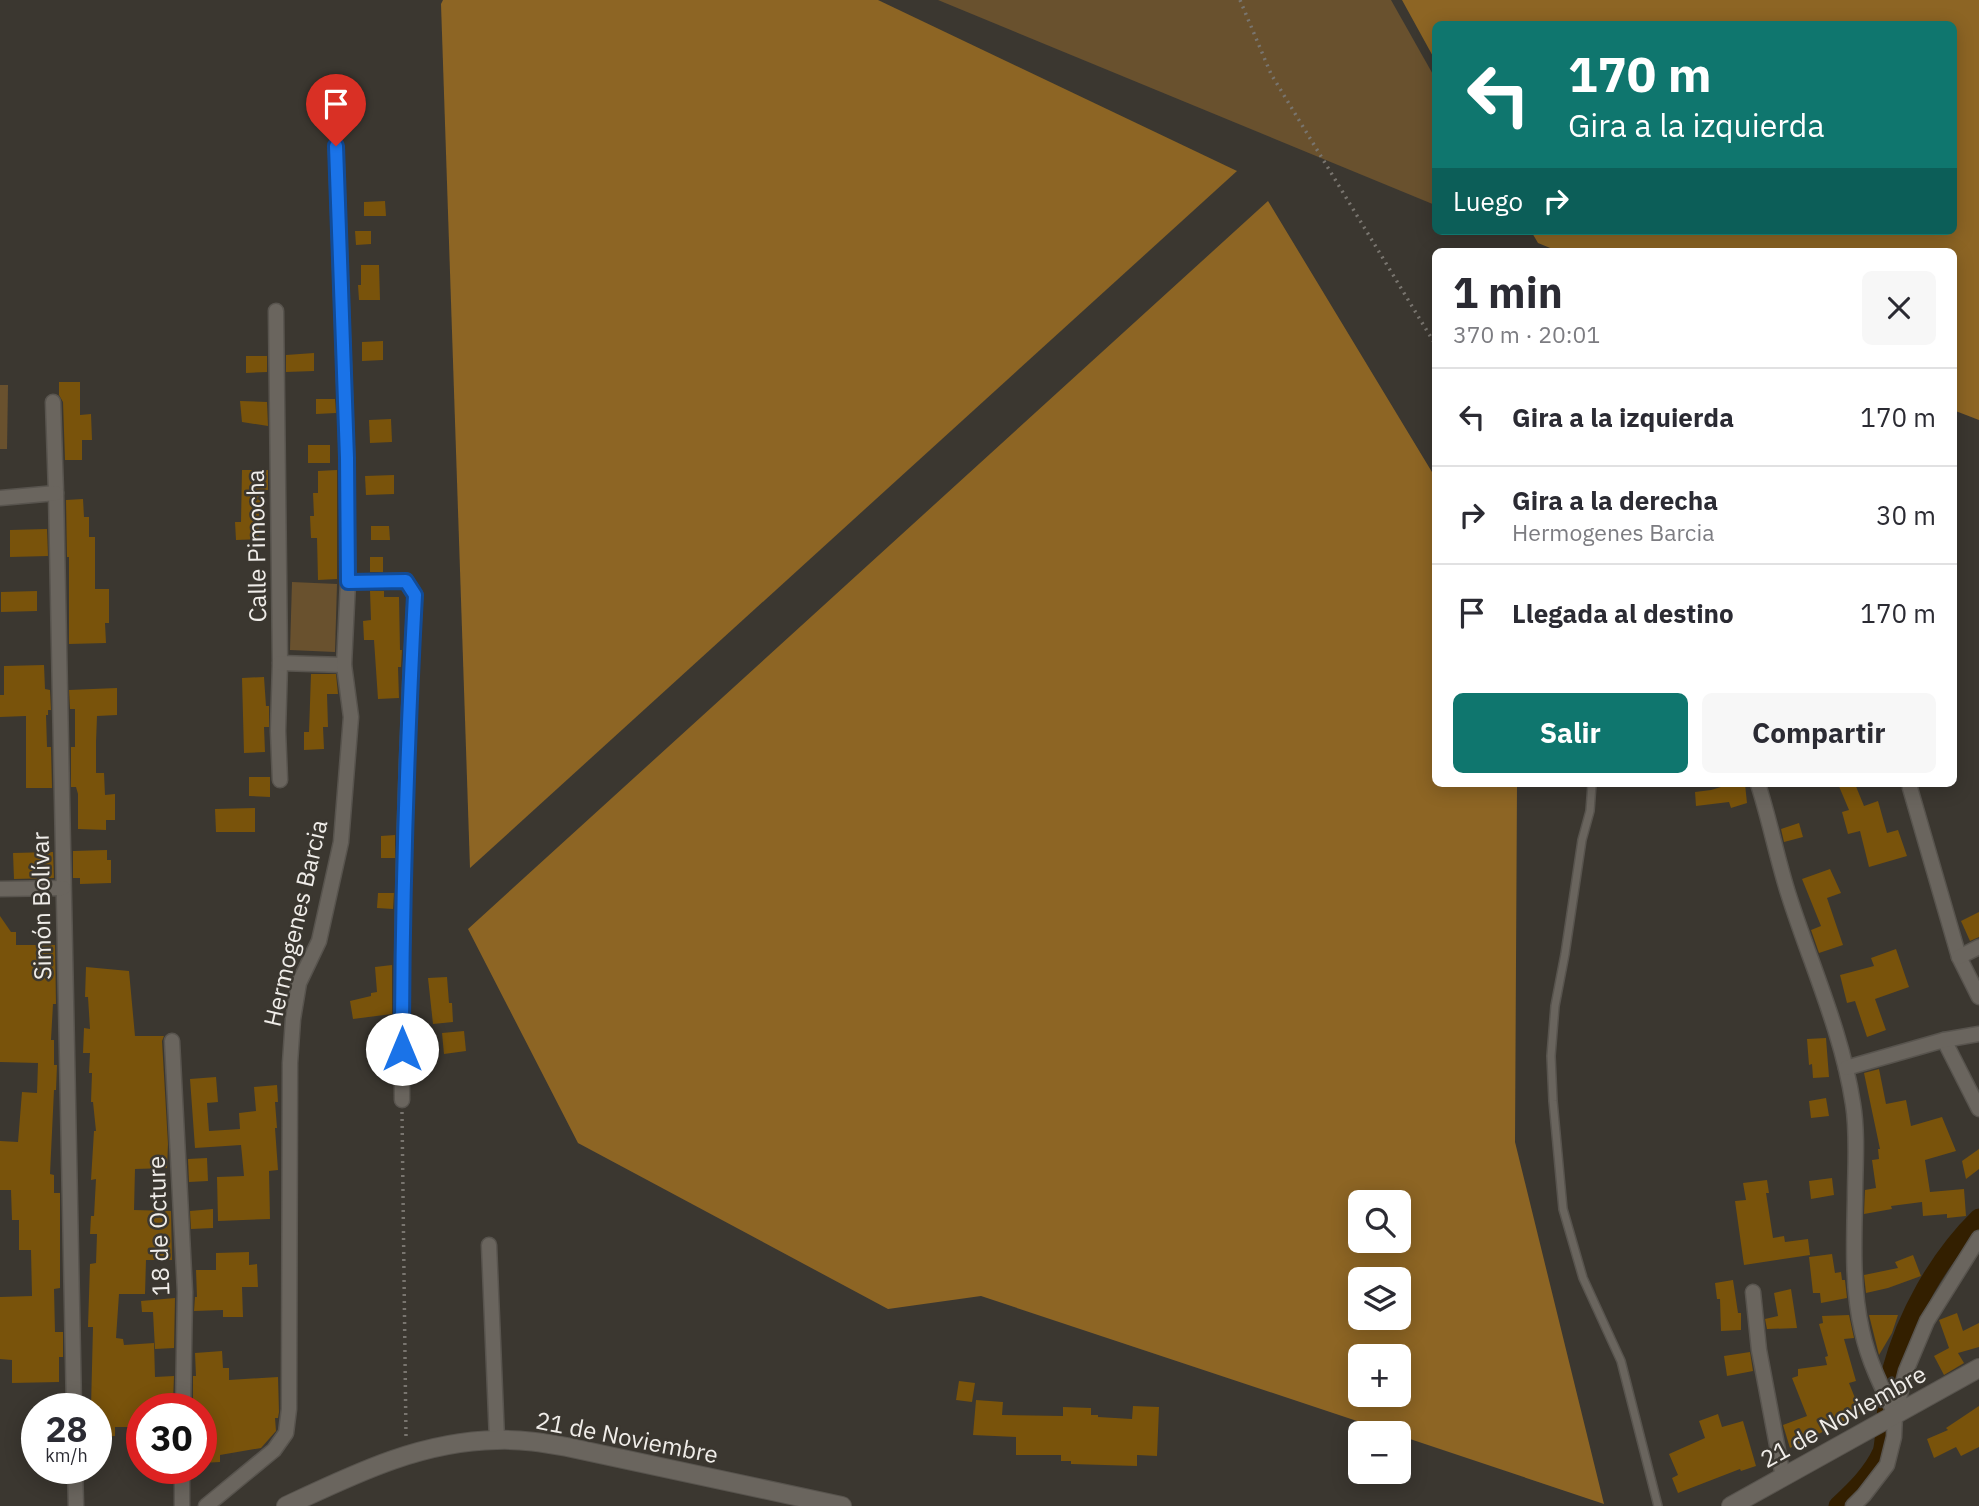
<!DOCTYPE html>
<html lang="es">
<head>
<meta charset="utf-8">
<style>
  :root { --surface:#fff; --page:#f7f7f7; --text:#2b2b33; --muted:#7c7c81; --line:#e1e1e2; --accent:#0f766e }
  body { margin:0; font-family:"IBM Plex Sans",sans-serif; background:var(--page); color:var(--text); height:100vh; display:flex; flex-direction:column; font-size:26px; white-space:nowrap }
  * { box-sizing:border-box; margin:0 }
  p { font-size:23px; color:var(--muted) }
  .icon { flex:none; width:38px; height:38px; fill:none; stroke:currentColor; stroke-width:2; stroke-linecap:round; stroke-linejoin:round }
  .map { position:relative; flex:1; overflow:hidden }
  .panel { position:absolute; left:1432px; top:248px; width:525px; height:539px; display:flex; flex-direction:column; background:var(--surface); border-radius:10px; box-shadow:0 4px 18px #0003 }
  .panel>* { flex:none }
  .hud { position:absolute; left:1432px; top:21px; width:525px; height:214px; border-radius:10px; box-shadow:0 4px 18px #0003; background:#0f766e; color:#fff; overflow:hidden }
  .controls { position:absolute; left:1348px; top:1190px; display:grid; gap:14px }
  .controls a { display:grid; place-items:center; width:63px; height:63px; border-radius:10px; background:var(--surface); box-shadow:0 4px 18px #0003; font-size:35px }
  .speed { position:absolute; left:21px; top:1393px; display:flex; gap:14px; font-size:35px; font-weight:700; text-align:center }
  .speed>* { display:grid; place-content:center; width:91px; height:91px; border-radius:50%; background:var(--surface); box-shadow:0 4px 18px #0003; line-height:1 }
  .speed small { font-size:18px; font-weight:400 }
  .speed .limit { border:10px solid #d22; background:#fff; color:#111 }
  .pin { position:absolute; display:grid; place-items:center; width:60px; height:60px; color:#fff; margin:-72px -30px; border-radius:50% 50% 50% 0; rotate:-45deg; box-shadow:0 0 7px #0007 }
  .pin .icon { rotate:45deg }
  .me { position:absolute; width:77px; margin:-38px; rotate:0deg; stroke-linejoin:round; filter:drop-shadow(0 0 5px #0008) }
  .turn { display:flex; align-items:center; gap:24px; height:147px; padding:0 21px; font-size:32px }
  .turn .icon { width:91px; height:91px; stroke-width:2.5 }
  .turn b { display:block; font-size:49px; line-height:60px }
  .then { display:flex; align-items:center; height:66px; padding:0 21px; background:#0003; gap:14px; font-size:26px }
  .round { display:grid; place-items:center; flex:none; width:74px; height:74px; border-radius:10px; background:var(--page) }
  .headline { display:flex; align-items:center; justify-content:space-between; height:119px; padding:0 21px }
  h1 { font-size:42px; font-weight:700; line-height:52px }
  .cta { display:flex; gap:14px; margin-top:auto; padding:14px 21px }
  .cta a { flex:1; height:80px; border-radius:10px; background:var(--accent); color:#fff; font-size:28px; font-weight:700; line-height:80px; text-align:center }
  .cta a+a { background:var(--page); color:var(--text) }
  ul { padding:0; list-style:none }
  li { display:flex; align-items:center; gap:21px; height:98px; padding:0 21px; border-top:2px solid var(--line) }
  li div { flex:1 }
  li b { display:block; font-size:26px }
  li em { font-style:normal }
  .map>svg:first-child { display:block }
  .green { fill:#69512e }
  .forest { fill:#8d6524; fill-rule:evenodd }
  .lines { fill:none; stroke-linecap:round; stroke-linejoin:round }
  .canal { stroke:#331f00; stroke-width:19 }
  .building { fill:#79530b }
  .service-casing { stroke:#58544e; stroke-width:10 }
  .minor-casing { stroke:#58544e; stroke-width:17 }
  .tertiary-casing { stroke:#58544e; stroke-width:20 }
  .path { stroke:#79756f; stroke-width:3.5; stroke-dasharray:2 5; stroke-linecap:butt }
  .service { stroke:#6a655e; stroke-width:7 }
  .minor { stroke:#6a655e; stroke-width:14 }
  .tertiary { stroke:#6a655e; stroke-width:18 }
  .route-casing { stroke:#114b97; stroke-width:18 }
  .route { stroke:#1a73e8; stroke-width:12 }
  .labels { text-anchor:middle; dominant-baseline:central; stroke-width:5; stroke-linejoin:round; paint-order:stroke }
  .street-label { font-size:24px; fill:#f0ede9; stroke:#3b3730 }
</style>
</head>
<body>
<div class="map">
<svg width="1979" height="1506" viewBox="0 0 1979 1506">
  <rect width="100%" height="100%" fill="#3b3730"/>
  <g class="green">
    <polygon points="938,0 1391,0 1435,78 1435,205"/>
    <polygon points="0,385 8,385 7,449 0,449"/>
    <polygon points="292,582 337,584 335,652 290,650"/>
  </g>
  <g class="forest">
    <polygon points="443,0 878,0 1237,171 470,868 441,4"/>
    <polygon points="1402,0 1979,0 1979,420 1953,410 1953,252 1560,252 1538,243 1531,231 1953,231 1953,24 1435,24 1435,60"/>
    <path d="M1268,201L1435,477V784H1517L1515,1142L1604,1504L1398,1435V1433H1393L981,1296L888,1309L578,1143L468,929ZM1360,1202H1398V1241H1360ZM1360,1279H1398V1318H1360ZM1360,1356H1398V1395H1360Z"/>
  </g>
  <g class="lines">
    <path class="canal" d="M1838,1506C1855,1490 1872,1474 1882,1452C1884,1446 1884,1437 1885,1431C1887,1413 1887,1388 1891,1372C1906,1316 1938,1258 1979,1218"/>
  </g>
  <g class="building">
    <polygon points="385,201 386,216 364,216 364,202"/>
    <polygon points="355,231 371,231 371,244 356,245"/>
    <polygon points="361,265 379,265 380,300 359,300 358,285 361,285"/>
    <polygon points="383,341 383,360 362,361 362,342"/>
    <polygon points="314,353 314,371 286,372 286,355"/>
    <polygon points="246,356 267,356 267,372 246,373"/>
    <polygon points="59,382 80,382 80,415 91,414 92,440 82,440 82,460 65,460 63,402 59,395"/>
    <polygon points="316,399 335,399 336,413 316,414"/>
    <polygon points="240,401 267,402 268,426 242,422"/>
    <polygon points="391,419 392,442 370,443 369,420"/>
    <rect x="308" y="445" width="22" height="18"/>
    <polygon points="242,470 268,470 268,490 264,490 264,509 259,509 259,539 236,540 235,522 241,522"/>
    <polygon points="337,470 337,579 318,580 317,538 311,538 310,516 314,516 313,493 318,493 318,471"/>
    <polygon points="394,475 394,494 366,495 365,476"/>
    <polygon points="83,499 84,517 89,517 89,537 95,537 95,589 109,589 109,623 105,623 106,643 69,644 69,557 67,557 66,500"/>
    <polygon points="371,526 389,526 390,540 371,540"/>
    <polygon points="47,529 48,556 10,557 10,530"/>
    <rect x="370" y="557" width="13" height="15"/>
    <polygon points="37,591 37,611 1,612 1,592"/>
    <polygon points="370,591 384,591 384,597 399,597 400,650 402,650 401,667 398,667 399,698 378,699 374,640 364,640 363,621 371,620"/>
    <polygon points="44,665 45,689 50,690 51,710 48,710 48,715 46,715 47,747 51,747 52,788 26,788 26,716 0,717 0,695 4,695 4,666"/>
    <polygon points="311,674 336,674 338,694 327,694 328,727 323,727 324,749 304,750 304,732 309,732"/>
    <polygon points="264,677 266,706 269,706 269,727 264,727 265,752 244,753 242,678"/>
    <polygon points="117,688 117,715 97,716 96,742 96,773 104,773 105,795 115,794 115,820 106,820 106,830 78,829 78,794 76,787 71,787 71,747 75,747 75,709 70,709 69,690"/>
    <polygon points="249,777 270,777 270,797 249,796"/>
    <polygon points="1731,784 1745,784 1747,803 1731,808 1729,802 1696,806 1695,792 1711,790"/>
    <polygon points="1838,784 1855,784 1864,806 1878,801 1887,833 1898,830 1907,856 1869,867 1860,831 1848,834 1842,812 1849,810"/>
    <polygon points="255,808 255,832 216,832 215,809"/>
    <polygon points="1799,823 1803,837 1784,842 1781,829"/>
    <polygon points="395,835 395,858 381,858 381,836"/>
    <polygon points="107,850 107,860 111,860 111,883 80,884 80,878 73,878 73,851"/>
    <polygon points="53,852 54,878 14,879 13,853"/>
    <polygon points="1830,869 1841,893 1827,898 1843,945 1819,953 1811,930 1821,926 1802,879"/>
    <polygon points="378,893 394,893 393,909 377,908"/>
    <polygon points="1979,912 1979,937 1970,941 1961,921"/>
    <polygon points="0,916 11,932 16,932 16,945 55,945 56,1004 53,1004 51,1040 54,1040 54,1065 57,1065 56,1090 54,1090 50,1174 54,1175 54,1193 60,1193 60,1288 54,1289 55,1332 63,1332 63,1357 59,1357 59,1382 12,1383 12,1360 0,1359 0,1297 32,1296 31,1250 19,1250 19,1220 12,1220 11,1190 0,1190 0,1141 18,1142 22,1092 37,1093 38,1063 0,1062"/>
    <polygon points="1896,949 1909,987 1875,999 1886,1030 1867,1037 1855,1001 1847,1003 1840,975 1874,966 1871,958"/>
    <polygon points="392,965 392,1014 353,1019 350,1001 371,996 371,993 377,992 375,967"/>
    <polygon points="86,967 129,971 135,1036 164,1036 162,1041 168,1144 167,1168 135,1169 134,1210 171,1211 172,1260 146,1260 145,1294 119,1294 116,1338 123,1339 124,1345 154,1343 155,1377 174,1376 173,1403 144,1404 144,1409 142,1409 142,1427 115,1427 115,1436 96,1437 96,1407 91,1407 93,1327 88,1327 90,1264 96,1263 97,1234 90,1234 91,1216 94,1216 96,1179 91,1180 94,1131 96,1131 93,1102 91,1102 92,1073 89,1073 90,1053 83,1053 84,1028 90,1029 88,997 85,997"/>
    <polygon points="447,977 449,1003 452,1003 453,1022 433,1024 428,978"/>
    <polygon points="464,1031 466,1051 444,1054 442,1033"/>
    <polygon points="1826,1038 1829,1077 1813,1078 1812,1064 1809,1065 1807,1039"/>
    <polygon points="1879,1069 1886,1104 1906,1100 1911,1126 1942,1117 1956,1151 1925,1160 1930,1192 1964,1189 1966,1216 1947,1218 1947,1214 1923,1216 1922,1202 1891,1206 1892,1209 1864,1214 1865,1190 1876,1188 1872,1160 1879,1159 1878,1149 1880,1149 1864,1073"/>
    <polygon points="216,1077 218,1102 207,1103 209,1131 240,1129 239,1113 256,1111 254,1087 277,1085 278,1102 275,1102 277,1128 275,1128 278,1170 269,1171 270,1219 218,1221 217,1177 244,1176 241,1145 195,1148 190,1079"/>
    <polygon points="1826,1098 1829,1116 1811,1118 1809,1101"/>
    <polygon points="1979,1149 1979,1169 1966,1179 1962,1161"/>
    <polygon points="207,1158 208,1181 189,1182 188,1159"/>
    <polygon points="1832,1178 1834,1195 1811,1199 1809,1181"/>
    <polygon points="1767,1180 1769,1193 1766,1193 1773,1238 1784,1236 1785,1242 1808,1239 1810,1255 1744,1265 1735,1201 1746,1200 1743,1183"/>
    <polygon points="213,1209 213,1228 191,1229 190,1211"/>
    <polygon points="249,1252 249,1265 257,1264 258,1287 242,1287 243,1317 223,1317 223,1310 194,1311 195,1297 197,1297 196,1270 216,1270 216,1253"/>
    <polygon points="1832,1254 1835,1273 1841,1272 1842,1280 1845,1280 1847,1298 1821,1303 1820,1293 1813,1293 1809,1257"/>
    <polygon points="1913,1255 1921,1276 1888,1288 1866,1293 1864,1275 1898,1268 1895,1262"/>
    <polygon points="1733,1280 1738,1313 1741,1313 1741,1330 1721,1331 1720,1299 1717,1299 1715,1283"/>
    <polygon points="1791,1289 1797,1328 1767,1329 1765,1319 1778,1316 1774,1293"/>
    <polygon points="175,1298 174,1348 155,1349 153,1312 142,1312 141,1301"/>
    <polygon points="1957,1313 1963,1331 1979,1323 1979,1347 1958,1353 1964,1363 1944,1375 1934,1356 1949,1348 1939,1320"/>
    <polygon points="1849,1315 1854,1338 1844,1339 1856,1381 1849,1383 1861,1413 1790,1448 1783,1425 1807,1416 1792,1378 1798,1376 1798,1369 1827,1365 1825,1357 1828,1356 1819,1324 1823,1323 1822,1316"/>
    <polygon points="1869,1315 1898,1315 1892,1333 1879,1355"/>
    <polygon points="222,1351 223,1368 229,1368 229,1380 278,1377 279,1412 278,1418 275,1418 276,1431 261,1448 220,1455 220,1462 201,1463 201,1409 196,1409 196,1403 193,1403 193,1376 196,1376 195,1353"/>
    <polygon points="1750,1352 1753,1371 1727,1376 1724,1356"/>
    <polygon points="959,1381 975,1383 972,1402 956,1400"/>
    <polygon points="976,1400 1003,1402 1002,1415 1063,1416 1063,1407 1091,1408 1091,1415 1098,1415 1098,1417 1132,1419 1133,1406 1159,1407 1157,1456 1137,1455 1137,1466 1071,1464 1071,1461 1061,1461 1061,1455 1016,1455 1016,1437 973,1435"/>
    <polygon points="1979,1406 1979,1447 1961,1456 1956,1447 1934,1458 1927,1439 1948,1430 1946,1428"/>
    <polygon points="1718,1414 1722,1427 1743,1421 1756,1466 1741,1471 1740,1469 1678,1493 1672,1478 1678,1475 1669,1454 1705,1438 1699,1421"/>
  </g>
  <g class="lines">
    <g class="service-casing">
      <polyline id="service" points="1592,784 1590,811 1582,840 1565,954 1555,1006 1551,1056 1553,1101 1563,1209 1583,1278 1621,1361 1658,1506"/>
    </g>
    <g class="minor-casing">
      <g id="minor">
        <polyline points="276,311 280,663 278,731 280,780"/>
        <polyline points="53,402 56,493 74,1409"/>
        <polyline points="0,498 56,493"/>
        <path d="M348,582L406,581L415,595C405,763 401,931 402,1100"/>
        <polyline points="280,663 344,665"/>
        <path d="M1758,784C1770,821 1777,859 1789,896C1811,965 1842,1032 1853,1104C1858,1134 1855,1168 1855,1199C1854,1243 1852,1288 1862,1331C1868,1360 1882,1388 1895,1414"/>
        <polyline points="1910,788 1959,957 1979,997"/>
        <polyline points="0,889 63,888"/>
        <polyline points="1959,957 1979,947"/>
        <polyline points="1944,1040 1979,1109"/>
        <polyline points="172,1041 185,1292 183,1409"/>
        <polyline points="1846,1068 1944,1040 1979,1034"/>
        <polyline points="489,1245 497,1440"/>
        <polyline points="1753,1292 1759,1350 1783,1477"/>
        <polyline points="75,1468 76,1506"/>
        <polyline points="182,1506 182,1468"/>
        <polyline points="206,1506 274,1450 286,1433 289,1409 290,1063 293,1019 299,983 319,941 341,842 351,717 344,665 348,582 347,458 336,147"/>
        <polyline points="1853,1506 1864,1495 1887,1465 1894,1437 1895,1414 1906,1371 1927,1321 1979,1238"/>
      </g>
    </g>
    <g class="tertiary-casing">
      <g id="tertiary">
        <path d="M286,1506C354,1474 421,1441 497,1440C521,1439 544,1443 567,1447L842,1506"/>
        <polyline points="1731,1506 1979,1368"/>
      </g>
    </g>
    <g class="path">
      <polyline points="1240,0 1271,74 1435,344"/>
      <polyline points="402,1112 406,1437"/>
    </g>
    <use href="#service" class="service"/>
    <use href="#minor" class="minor"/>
    <use href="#tertiary" class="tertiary"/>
  </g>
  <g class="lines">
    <g class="route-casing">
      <path id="route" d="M336,146L347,458L348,582L406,581L415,595C407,746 402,897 402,1049"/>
    </g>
    <use href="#route" class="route"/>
  </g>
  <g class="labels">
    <g class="street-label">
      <text transform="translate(256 546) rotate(-91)">Calle Pimocha</text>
      <text transform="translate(41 906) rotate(-91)">Simón Bolívar</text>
      <text transform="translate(295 923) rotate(-77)">Hermogenes Barcia</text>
      <text transform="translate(158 1226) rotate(-92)">18 de Octure</text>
      <text transform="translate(1843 1416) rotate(-29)">21 de Noviembre</text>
      <text transform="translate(627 1437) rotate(11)">21 de Noviembre</text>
    </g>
  </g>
</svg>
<div class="controls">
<a><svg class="icon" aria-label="search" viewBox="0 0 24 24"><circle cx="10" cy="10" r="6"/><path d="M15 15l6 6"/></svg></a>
<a><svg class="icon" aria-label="layers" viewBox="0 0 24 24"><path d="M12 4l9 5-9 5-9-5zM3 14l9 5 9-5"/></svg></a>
<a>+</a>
<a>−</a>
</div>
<div class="speed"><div>28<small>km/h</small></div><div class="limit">30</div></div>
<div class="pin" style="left:336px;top:146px;background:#d93025"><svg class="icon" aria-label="arrive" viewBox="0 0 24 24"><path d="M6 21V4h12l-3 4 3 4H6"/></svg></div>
<svg class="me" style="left:402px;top:1049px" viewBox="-20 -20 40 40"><circle r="19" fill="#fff"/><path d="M0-13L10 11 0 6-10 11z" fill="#1a73e8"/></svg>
<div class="hud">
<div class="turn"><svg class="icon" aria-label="left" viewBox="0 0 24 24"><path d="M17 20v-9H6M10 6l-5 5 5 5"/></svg><div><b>170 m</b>Gira a la izquierda</div></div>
<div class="then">Luego<svg class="icon" aria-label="right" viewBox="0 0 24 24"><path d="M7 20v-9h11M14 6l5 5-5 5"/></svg></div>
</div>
<section class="panel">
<div class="headline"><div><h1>1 min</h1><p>370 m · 20:01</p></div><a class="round"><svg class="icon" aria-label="close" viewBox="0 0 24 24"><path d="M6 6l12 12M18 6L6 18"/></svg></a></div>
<ul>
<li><svg class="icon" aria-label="left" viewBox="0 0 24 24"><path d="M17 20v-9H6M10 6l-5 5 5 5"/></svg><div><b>Gira a la izquierda</b></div><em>170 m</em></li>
<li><svg class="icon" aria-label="right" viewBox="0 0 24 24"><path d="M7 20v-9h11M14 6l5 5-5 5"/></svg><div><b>Gira a la derecha</b><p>Hermogenes Barcia</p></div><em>30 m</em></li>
<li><svg class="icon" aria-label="arrive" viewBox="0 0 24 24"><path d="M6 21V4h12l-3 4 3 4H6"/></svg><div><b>Llegada al destino</b></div><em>170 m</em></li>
</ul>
<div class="cta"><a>Salir</a><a>Compartir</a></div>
</section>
</div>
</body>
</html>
